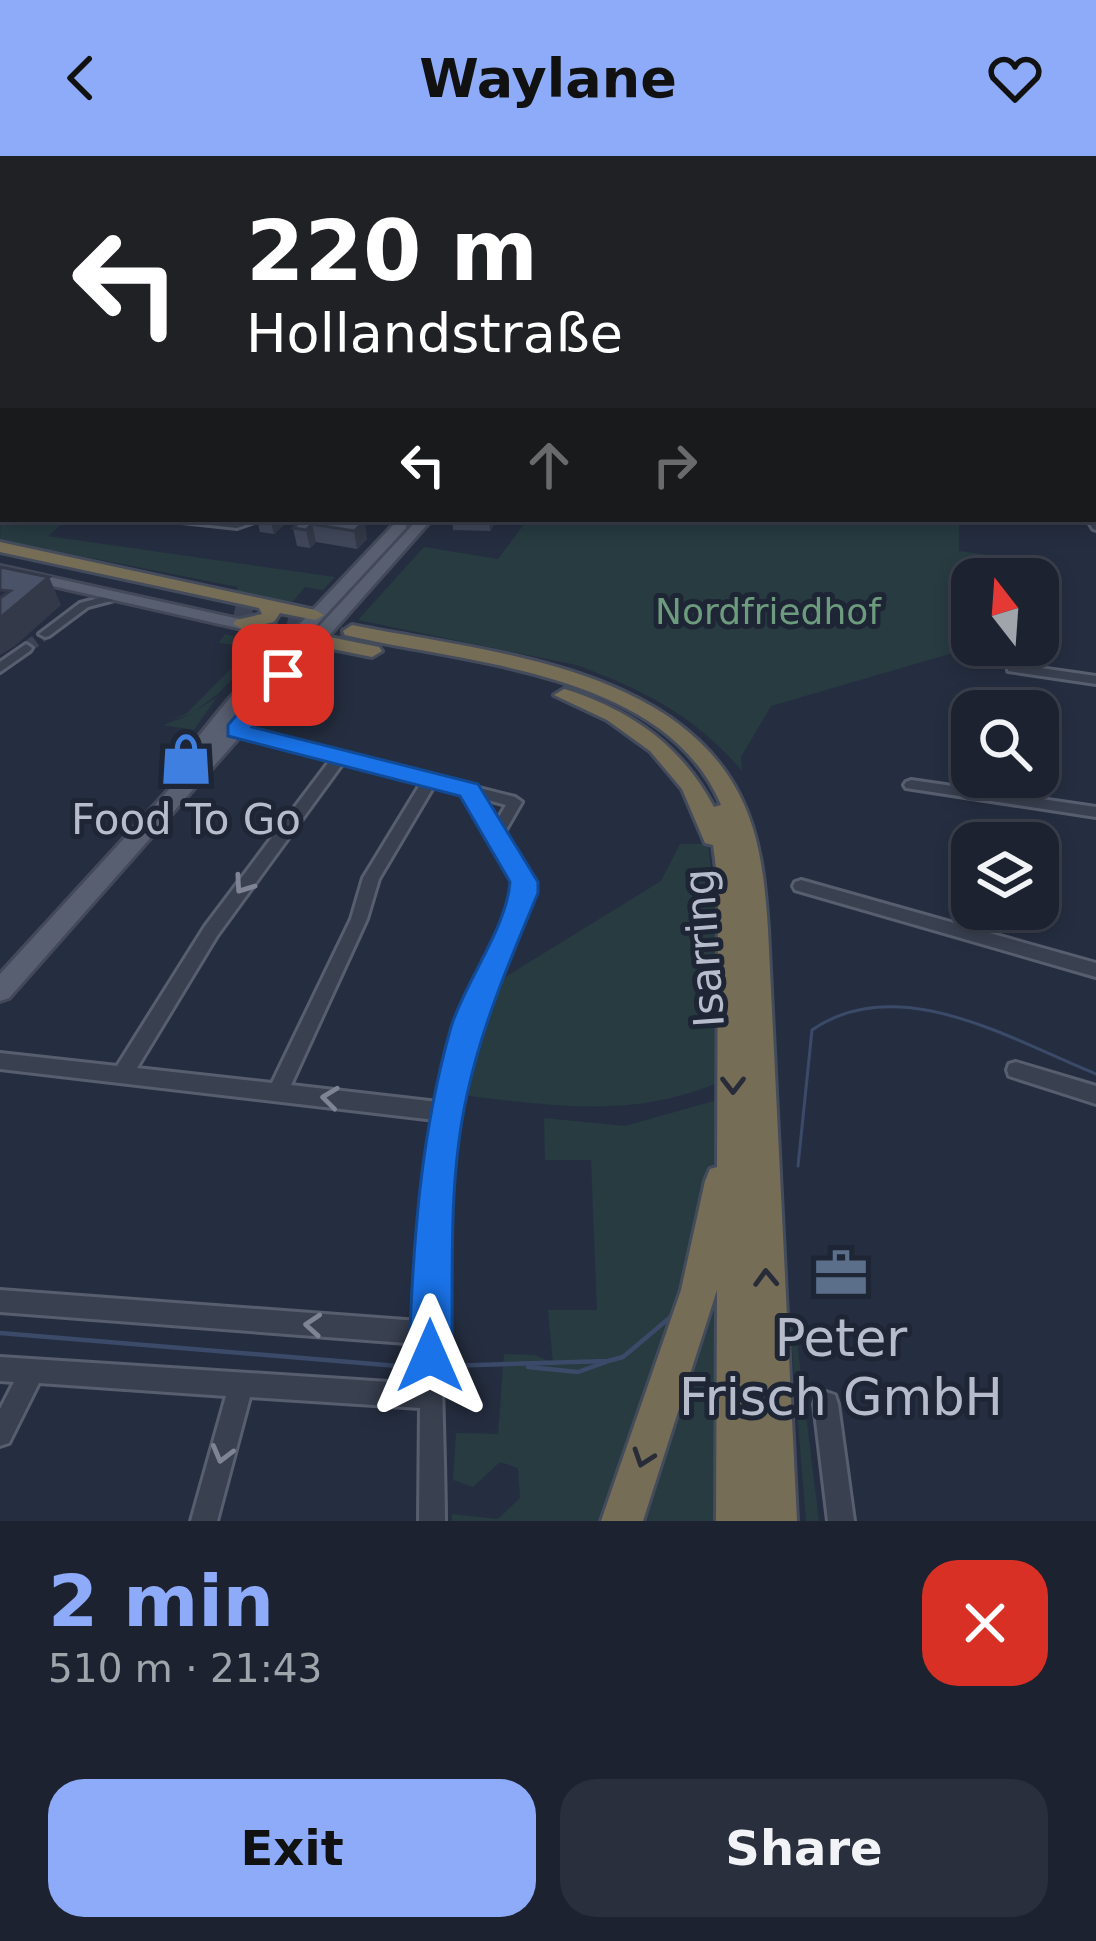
<!DOCTYPE html>
<html lang="en">
<head>
<meta charset="utf-8">
<style>
  :root { --surface:#1c2230; --page:#292f3c; --text:#f1f3f6; --muted:#a0a4ab; --line:#3a3f4c; --accent:#8dabf8 }
  body { margin:0; font-family:"DejaVu Sans",sans-serif; background:var(--page); color:var(--text); height:100vh; display:flex; flex-direction:column; font-size:45px; white-space:nowrap }
  * { box-sizing:border-box; margin:0 }
  p { font-size:39px; color:var(--muted) }
  .icon { flex:none; width:66px; height:66px; fill:none; stroke:currentColor; stroke-width:2; stroke-linecap:round; stroke-linejoin:round }
  .map { position:relative; height:1365px; overflow:hidden }
  .side { display:flex; flex-direction:column; background:var(--surface); flex:1 }
  .side>* { flex:none }
  .banner { position:absolute; left:0px; top:0px; width:1098px; height:366px; box-shadow:0 6px 18px #0003,0 0 0 3px var(--line); background:#202124; color:#fff; overflow:hidden }
  .needle { width:78px; rotate:343deg }
  .controls { position:absolute; left:951px; top:402px; display:grid; gap:24px }
  .controls a { display:grid; place-items:center; width:108px; height:108px; border-radius:24px; background:var(--surface); box-shadow:0 6px 18px #0003,0 0 0 3px var(--line); font-size:60px }
  .pin { position:absolute; display:grid; place-items:center; width:102px; height:102px; color:#fff; margin:-51px; border-radius:24px; box-shadow:0 6px 18px #0006 }
  .me { position:absolute; width:132px; margin:-66px; rotate:0deg; stroke-linejoin:round; filter:drop-shadow(0 0 9px #0008) }
  .turn { display:flex; align-items:center; gap:42px; height:252px; padding:0 48px; font-size:54px }
  .turn .icon { width:156px; height:156px; stroke-width:2.5 }
  .turn b { display:block; font-size:84px; line-height:102px }
  .lanes { display:flex; align-items:center; height:114px; padding:0 48px; background:#0003; justify-content:center; gap:60px; direction:ltr }
  .lanes .off { opacity:.35 }
  .round { display:grid; place-items:center; flex:none; width:126px; height:126px; border-radius:36px; background:var(--page) }
  .headline { display:flex; align-items:center; justify-content:space-between; height:204px; padding:0 48px }
  h1 { font-size:72px; font-weight:600; line-height:90px; color:var(--accent) }
  .action { display:flex; gap:24px; margin-top:auto; padding:24px 48px }
  .action a { flex:1; height:138px; border-radius:36px; background:var(--accent); color:#111; font-size:48px; font-weight:600; line-height:138px; text-align:center }
  .action a+a { background:var(--page); color:var(--text) }
  header { display:flex; justify-content:space-between; align-items:center; height:156px; padding:0 48px; background:var(--accent); color:#111; font-size:54px; font-weight:600 }
  .map>svg:first-child { display:block }
  .green { fill:#273b41 }
  .lines { fill:none; stroke-linecap:round; stroke-linejoin:round }
  .stream-far1 { stroke:#3b4a69; stroke-width:3 }
  .stream { stroke:#3b4a69; stroke-width:4.5 }
  .minor-tunnel { stroke:#3b4355; stroke-width:12; stroke-dasharray:12 6; stroke-linecap:butt }
  .highway-tunnel { stroke:#3b4355; stroke-width:18; stroke-dasharray:18 9; stroke-linecap:butt }
  .minor-casing { stroke:#575e6e; stroke-width:6 }
  .major-casing { stroke:#434959; stroke-width:6 }
  .highway-casing { stroke:#444b5b; stroke-width:6 }
  .minor { fill:#394050; fill-rule:evenodd }
  .major { fill:#585f70; fill-rule:evenodd }
  .highway { fill:#766d57; fill-rule:evenodd }
  .wall { fill:#3f4759 }
  .shaded-wall { fill:#333948 }
  .building { fill:#495267; stroke:#333948; stroke-width:3 }
  .oneway { stroke:#7e8494 }
  .oneway2 { stroke:#272c38 }
  .route { fill:#1a73e8; stroke:#114b97; stroke-width:3 }
  .labels { text-anchor:middle; dominant-baseline:central; stroke-width:10; stroke-linejoin:round; paint-order:stroke }
  .far-park-label { font-size:36px; fill:#6d9b7d; stroke:#1e2535 }
  .poi-label { font-size:42px; fill:#b6bccb; stroke:#1e2535 }
  .street-label { font-size:42px; fill:#b6bccb; stroke:#1e2535 }
  .near-poi-label { font-size:51px; fill:#b6bccb; stroke:#1e2535 }
</style>
</head>
<body>
<header><svg class="icon" aria-label="back" viewBox="0 0 24 24"><path d="M15 5l-7 7 7 7"/></svg>Waylane<svg class="icon" aria-label="heart" viewBox="0 0 24 24"><path d="M12 20l-8-8c-3-5 5-10 8-4 3-6 11-1 8 4z"/></svg></header>
<div class="map">
<svg width="1096" height="1365" viewBox="0 0 1096 1365">
  <rect width="100%" height="100%" fill="#252e40"/>
  <g class="green">
    <polygon points="3,313 3,363 68,363 48,380 335,421 323,434 305,431 290,449 233,439 238,431 0,384"/>
    <path d="M528,363H959V395L1002,401L1012,423H972L973,489L963,494L771,550L741,601L742,615C696,560 642,533 576,509L358,464L424,391L498,403Z"/>
    <polygon points="225,478 266,488 219,537 195,555 216,542 194,574 163,569 193,558 169,564 186,558 252,491 219,487"/>
    <path d="M680,688H708L715,745L717,927C634,962 556,950 469,940L465,936L494,828L661,725Z"/>
    <polygon points="717,944 711,1058 613,1365 452,1365 452,1358 498,1363 520,1342 518,1312 500,1306 473,1331 453,1324 456,1277 498,1278 504,1198 535,1199 553,1207 548,1154 597,1154 591,1004 545,1004 544,962 625,970"/>
    <polygon points="717,1108 722,1365 634,1365"/>
    <polygon points="790,1169 795,1169 819,1365 806,1365"/>
  </g>
  <g class="lines">
    <path class="stream-far1" d="M798,1010L812,874C899,814 1014,885 1096,918"/>
    <g class="stream">
      <polyline points="0,1177 410,1211"/>
      <polyline points="444,1210 608,1205 623,1201 673,1159"/>
      <polyline points="528,1211 578,1216 606,1206"/>
    </g>
    <polyline class="minor-tunnel" points="26,492 45,478"/>
    <polyline class="highway-tunnel" points="234,457 345,481"/>
    <g class="minor-casing">
      <g id="minor">
        <polygon points="3,174 3,179 0,180 0,175"/>
        <rect x="0" y="270" width="3" height="5"/>
        <polygon points="1095,361 1096,362 1096,374 1093,373 1087,363 1095,363"/>
        <polygon points="177,363 237,366 263,363 237,372 182,366"/>
        <polygon points="118,437 123,440 122,442 88,451 49,480 45,481 39,478 80,447"/>
        <polygon points="26,488 32,492 30,495 0,516 0,506"/>
        <polygon points="1012,508 1096,520 1096,528 1008,515 1008,509"/>
        <path d="M236,571L515,641L522,646L503,679L532,726V737C505,795 479,854 464,917C429,1063 444,1217 445,1365H419L420,1252L250,1241L217,1365H191L226,1240L39,1227L9,1287L0,1290V1253L14,1226L0,1225V1201L420,1228L419,1188L0,1156V1134L419,1165L423,1056L435,964L0,913V897L117,910L205,770L331,603L231,578L229,575ZM343,607L421,627L363,722L351,763L272,927L137,912L217,780ZM434,630L464,638L516,726V737C484,805 455,872 438,946L291,929L367,763L379,723ZM481,642L506,649L496,666Z"/>
        <polygon points="911,624 1096,651 1096,661 906,632 904,629 906,626"/>
        <polygon points="801,724 1096,807 1096,821 795,734 793,730 795,726"/>
        <polygon points="1016,906 1096,930 1096,948 1009,920 1007,914 1009,908"/>
        <polygon points="826,1236 835,1239 838,1248 854,1365 828,1365 814,1248 817,1239"/>
      </g>
    </g>
    <g class="major-casing">
      <path id="major" d="M418,363H432L9,842L0,845V818L173,629L165,623L168,618L229,543L286,483L0,418V410L293,475L396,366H406V372L308,478L311,479ZM301,486L304,487L220,578Z"/>
    </g>
    <g class="highway-casing">
      <g id="highway">
        <polygon points="3,280 3,288 0,289 0,281"/>
        <polygon points="3,305 3,316 0,316 0,306"/>
        <polygon points="0,386 315,454 324,459 315,464 280,457 274,466 242,473 233,468 236,464 262,458 259,452 0,396"/>
        <path d="M352,469C480,495 674,508 740,640C761,681 765,729 768,773L797,1365H716L717,1134L643,1365H601L681,1134L705,1025L710,1013L717,1011L718,728L713,689L705,687L682,633L650,595L607,564L554,539L564,533L571,535C635,557 682,591 714,651L721,649C665,515 467,508 345,479L343,475Z"/>
        <polygon points="315,478 379,491 382,495 372,501 308,488 306,484"/>
      </g>
    </g>
    <use href="#minor" class="minor"/>
    <use href="#major" class="major"/>
    <use href="#highway" class="highway"/>
  </g>
  <g class="wall">
    <polygon points="0,152 3,152 3,172 0,165"/>
    <polygon points="257,363 353,363 367,383 357,393 316,386 310,392 297,390 293,372 296,369 285,368 274,378 260,376"/>
    <polygon points="452,363 498,363 490,375 453,374"/>
  </g>
  <g class="shaded-wall">
    <polygon points="3,233 3,262 0,263 0,235"/>
    <polygon points="270,363 284,363 285,368 274,378"/>
    <polygon points="489,363 498,363 490,375"/>
    <polygon points="365,365 367,383 357,393 354,375"/>
    <polygon points="312,368 316,386 310,392 306,374"/>
    <polygon points="49,421 61,449 15,490 0,499 0,462"/>
  </g>
  <g class="building">
    <polygon points="3,208 3,233 0,235 0,209"/>
    <polygon points="303,363 353,363 365,365 354,375 312,368 306,374 293,372"/>
    <polygon points="0,411 49,421 0,462 0,442 10,435 0,434"/>
  </g>
  <defs><path id="oneway-chevron" d="M-2-3.5L2.5 0L-2 3.5" fill="none" stroke-width="1.6" stroke-linecap="round" stroke-linejoin="round" transform="scale(3)"/></defs>
  <g class="oneway">
    <use href="#oneway-chevron" transform="translate(243 729) rotate(125)"/>
    <use href="#oneway-chevron" transform="translate(330 942) rotate(-173)"/>
    <use href="#oneway-chevron" transform="translate(313 1169) rotate(-176)"/>
    <use href="#oneway-chevron" transform="translate(222 1298) rotate(105)"/>
  </g>
  <g class="oneway2">
    <use href="#oneway-chevron" transform="translate(733 929) rotate(90)"/>
    <use href="#oneway-chevron" transform="translate(766 1122) rotate(-92)"/>
    <use href="#oneway-chevron" transform="translate(643 1302) rotate(109)"/>
  </g>
  <linearGradient id="sky" x2="0" y2="1"><stop stop-color="#141923"/><stop offset="0.44" stop-color="#404c64"/><stop offset="1" stop-color="#404c64" stop-opacity="0"/></linearGradient>
  <rect width="1096" height="343" fill="url(#sky)"/>
  <path class="route" d="M283,512L294,519L252,571L478,628L538,726V737C510,804 482,869 467,939C448,1024 453,1114 452,1200L446,1215L430,1221L415,1215L409,1200C413,1087 420,980 451,871C465,826 507,771 510,726L460,640L228,580V569L275,514Z"/>
  <defs>
    <g id="shop-bare" transform="scale(4.14)"><path d="M-5-2.5h2.3a2.7 3.5 0 0 1 5.4 0H5L5.5 6h-11ZM-1.5-2.5h3a1.5 2.3 0 0 0-3 0Z" fill="#3f7fe0" stroke="#1e2535" stroke-width="2.5" paint-order="stroke"/></g>
    <g id="office-bare" transform="scale(4.14)"><path d="M-6-3h4V-5.5h4V-3h4V5H-6ZM-1-4.5V-3h2v-1.5ZM-6 0V1H6V0Z" fill="#5c6f8a" stroke="#1e2535" stroke-width="2.5" paint-order="stroke"/></g>
  </defs>
  <g fill-rule="evenodd">
    <use href="#shop-bare" x="186" y="603"/>
    <use href="#office-bare" x="841" y="1117"/>
  </g>
  <g class="labels">
    <g class="far-park-label">
      <text x="768" y="455">Nordfriedhof</text>
    </g>
    <g class="poi-label">
      <text x="186" y="663">Food To Go</text>
    </g>
    <g class="street-label">
      <text transform="translate(704 792) rotate(-94)">Isarring</text>
    </g>
    <g class="near-poi-label">
      <text x="841" y="1182">Peter<tspan x="841" dy="59">Frisch GmbH</tspan></text>
    </g>
  </g>
</svg>
<div class="controls">
<a><svg class="needle" viewBox="-14 -14 28 28"><path d="M0-13l5 13h-10z" fill="#e53935"/><path d="M0 13l5-13h-10z" fill="#a0a4ab"/></svg></a>
<a><svg class="icon" aria-label="search" viewBox="0 0 24 24"><circle cx="10" cy="10" r="6"/><path d="M15 15l6 6"/></svg></a>
<a><svg class="icon" aria-label="layers" viewBox="0 0 24 24"><path d="M12 4l9 5-9 5-9-5zM3 14l9 5 9-5"/></svg></a>
</div>
<div class="pin" style="left:283px;top:519px;background:#d93025"><svg class="icon" aria-label="arrive" viewBox="0 0 24 24"><path d="M6 21V4h12l-3 4 3 4H6"/></svg></div>
<svg class="me" style="left:430px;top:1200px" viewBox="-20 -20 40 40"><path d="M0-17L14 15 0 8-14 15z" fill="#1a73e8" stroke="#fff" stroke-width="4"/></svg>
<div class="banner">
<div class="turn"><svg class="icon" aria-label="left" viewBox="0 0 24 24"><path d="M17 20v-9H6M10 6l-5 5 5 5"/></svg><div><b>220 m</b>Hollandstraße</div></div>
<div class="lanes"><svg class="icon" aria-label="left" viewBox="0 0 24 24"><path d="M17 20v-9H6M10 6l-5 5 5 5"/></svg><svg class="icon off" aria-label="ahead" viewBox="0 0 24 24"><path d="M12 20V5M6 11l6-6 6 6"/></svg><svg class="icon off" aria-label="right" viewBox="0 0 24 24"><path d="M7 20v-9h11M14 6l5 5-5 5"/></svg></div>
</div>
</div>
<section class="side">
<div class="headline"><div><h1>2 min</h1><p>510 m · 21:43</p></div><a class="round" style="background:#d93025;color:#fff"><svg class="icon" aria-label="close" viewBox="0 0 24 24"><path d="M6 6l12 12M18 6L6 18"/></svg></a></div>
<div class="action"><a>Exit</a><a>Share</a></div>
</section>
</body>
</html>
